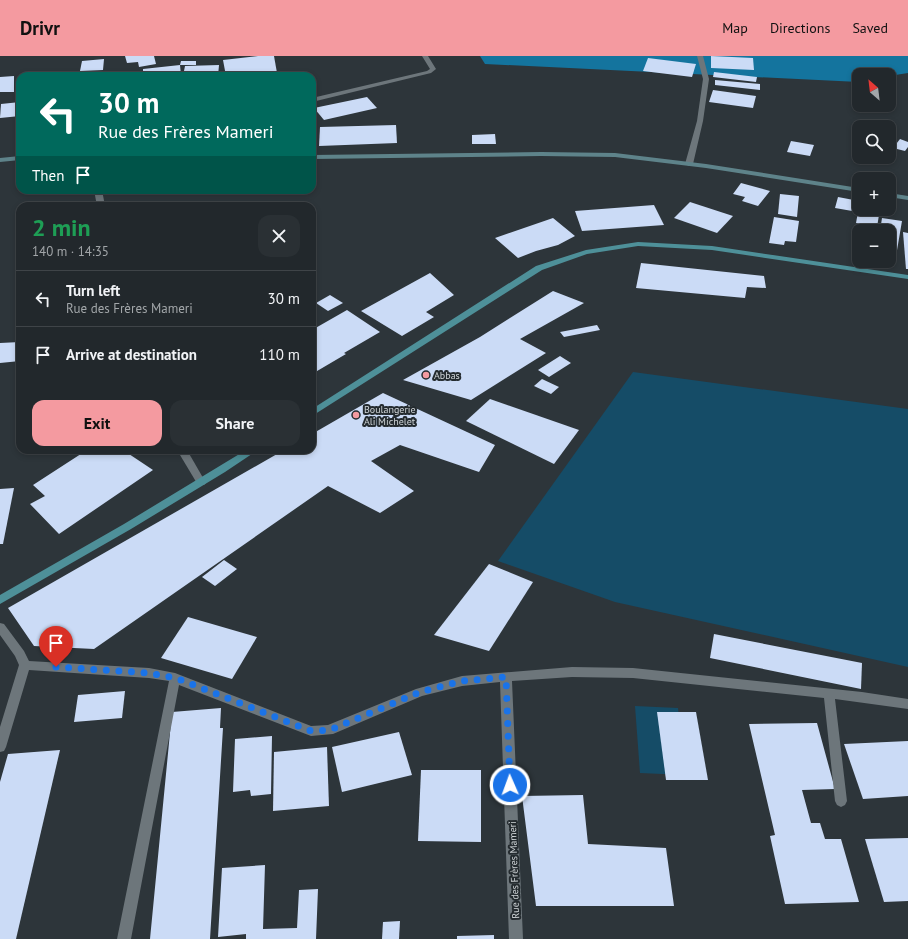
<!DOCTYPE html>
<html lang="en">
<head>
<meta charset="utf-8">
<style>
  :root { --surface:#22282c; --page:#2a3034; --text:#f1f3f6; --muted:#a2a6a9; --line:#3f4448; --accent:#f49aa0 }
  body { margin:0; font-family:"PT Sans",sans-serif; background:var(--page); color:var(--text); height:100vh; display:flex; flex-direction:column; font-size:15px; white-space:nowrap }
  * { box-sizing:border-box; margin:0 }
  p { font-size:13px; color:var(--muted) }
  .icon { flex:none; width:22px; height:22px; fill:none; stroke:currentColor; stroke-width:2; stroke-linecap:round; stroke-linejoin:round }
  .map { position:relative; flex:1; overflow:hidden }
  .panel { position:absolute; left:16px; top:146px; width:300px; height:252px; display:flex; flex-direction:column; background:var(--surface); border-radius:12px; box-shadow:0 2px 6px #0003,0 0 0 1px var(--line) }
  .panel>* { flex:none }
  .top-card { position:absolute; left:16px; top:16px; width:300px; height:122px; border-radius:12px; box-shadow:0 2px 6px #0003,0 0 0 1px var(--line); background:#00695c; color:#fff; overflow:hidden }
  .needle { width:26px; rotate:332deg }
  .tools { position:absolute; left:852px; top:12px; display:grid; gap:8px }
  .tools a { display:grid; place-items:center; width:44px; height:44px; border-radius:8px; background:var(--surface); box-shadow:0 2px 6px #0003,0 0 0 1px var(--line); font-size:20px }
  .pin { position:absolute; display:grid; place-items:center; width:34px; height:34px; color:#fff; margin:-41px -17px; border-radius:50% 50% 50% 0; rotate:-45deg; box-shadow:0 0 4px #0007 }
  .pin .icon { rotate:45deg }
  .me { position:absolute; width:44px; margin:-22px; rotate:358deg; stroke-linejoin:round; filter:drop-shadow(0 0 3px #0008) }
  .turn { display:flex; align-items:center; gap:14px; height:84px; padding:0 16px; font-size:18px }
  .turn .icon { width:52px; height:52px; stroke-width:2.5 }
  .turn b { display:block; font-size:28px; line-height:34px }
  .then { display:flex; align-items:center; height:38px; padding:0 16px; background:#0003; gap:8px; font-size:15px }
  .round { display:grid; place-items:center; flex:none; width:42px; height:42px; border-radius:12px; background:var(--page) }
  .summary { display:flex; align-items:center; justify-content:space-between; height:68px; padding:0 16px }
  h1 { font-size:24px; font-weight:700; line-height:30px; color:#1e9e55 }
  .cta { display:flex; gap:8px; margin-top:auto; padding:8px 16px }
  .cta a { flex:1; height:46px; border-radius:12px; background:var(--accent); color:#111; font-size:16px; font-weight:700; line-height:46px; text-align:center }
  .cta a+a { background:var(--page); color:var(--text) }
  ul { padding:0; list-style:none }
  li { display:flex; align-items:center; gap:12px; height:56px; padding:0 16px; border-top:1px solid var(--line) }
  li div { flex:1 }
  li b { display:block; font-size:15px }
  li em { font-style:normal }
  header { display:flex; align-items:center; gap:24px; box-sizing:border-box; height:56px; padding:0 20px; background:var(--accent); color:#111 }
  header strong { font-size:19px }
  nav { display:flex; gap:22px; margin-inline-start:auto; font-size:14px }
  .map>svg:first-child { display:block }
  .green { fill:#154c67 }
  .forest { fill:#14749e }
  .building { fill:#cbdbf6 }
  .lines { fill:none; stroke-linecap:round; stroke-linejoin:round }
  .minor { fill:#6d767b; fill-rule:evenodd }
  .secondary { fill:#5e838a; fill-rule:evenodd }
  .primary { fill:#4e9099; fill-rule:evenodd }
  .route { stroke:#1a73e8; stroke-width:7; stroke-dasharray:0 12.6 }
  .poi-dot { fill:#f49aa0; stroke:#242b2f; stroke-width:1.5 }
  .labels { text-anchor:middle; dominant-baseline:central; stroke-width:4; stroke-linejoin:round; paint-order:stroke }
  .poi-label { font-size:10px; fill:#cfd4d7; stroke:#242b2f; text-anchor:start }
  .street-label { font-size:10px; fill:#cfd4d7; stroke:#242b2f }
</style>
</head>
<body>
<header>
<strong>Drivr</strong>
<nav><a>Map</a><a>Directions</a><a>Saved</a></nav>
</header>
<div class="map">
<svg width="908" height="883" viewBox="0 0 908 883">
  <rect width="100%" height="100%" fill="#2d353a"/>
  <g class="green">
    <polygon points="633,316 908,353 908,611 615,546 498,505"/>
    <polygon points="635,650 678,652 685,719 640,717"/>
  </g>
  <polygon class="forest" points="480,0 908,0 908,17 889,20 889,19 859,19 859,26 485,8"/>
  <g class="building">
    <polygon points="125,0 154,0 156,8 139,11 138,6 127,7"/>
    <polygon points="258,0 274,0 277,17 258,20 226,20 223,4"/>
    <polygon points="711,0 753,2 754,14 711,12"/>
    <polygon points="648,2 696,8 692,21 643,15"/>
    <polygon points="104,3 103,14 80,15 82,5"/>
    <polygon points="181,5 196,5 196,9 180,9"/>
    <polygon points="180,9 181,19 143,20 143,13"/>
    <polygon points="219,9 218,20 183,20 185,10"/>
    <polygon points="714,16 757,21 756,26 713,21"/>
    <polygon points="14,20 14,36 0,36 0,21"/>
    <polygon points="715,24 760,28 760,34 715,29"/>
    <polygon points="713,34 756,40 753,52 709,46"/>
    <polygon points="367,41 377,52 324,64 314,52"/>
    <polygon points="20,46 20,60 0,62 1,48"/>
    <polygon points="396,69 397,87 319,90 320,71"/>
    <polygon points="495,78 496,88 472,88 472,79"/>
    <polygon points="900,83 908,86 908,91 905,95 893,92"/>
    <polygon points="791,85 814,89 810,100 787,96"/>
    <polygon points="741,127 770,135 758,150 742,145 745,141 733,138"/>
    <polygon points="780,138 799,140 797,161 778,158"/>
    <polygon points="838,141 859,145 859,153 880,153 877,171 856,167 858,156 835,152"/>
    <polygon points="690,146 733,160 717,177 674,162"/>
    <polygon points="654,149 664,169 582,175 575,155"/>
    <polygon points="774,161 799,165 796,186 785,185 784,189 769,187"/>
    <polygon points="553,162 575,180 558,189 536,195 518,202 495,182"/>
    <polygon points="882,162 902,165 895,206 889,204 889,175 880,175"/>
    <polygon points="903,176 908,177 908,213 906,213"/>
    <polygon points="641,207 764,220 766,232 747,231 745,242 636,232"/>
    <polygon points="430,217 454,239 426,256 434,261 402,280 361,255"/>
    <polygon points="553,235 584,247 520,283 546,297 471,344 403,324 480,281"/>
    <polygon points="330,239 343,247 328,255 316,247"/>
    <polygon points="347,254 380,276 344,297 346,298 312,318 312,274"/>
    <polygon points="597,269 600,274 564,281 560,276"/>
    <polygon points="20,286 20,305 0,307 0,287"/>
    <polygon points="560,300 571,307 549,321 538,314"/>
    <polygon points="542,323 559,331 551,338 534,330"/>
    <polygon points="383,337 495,389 479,416 400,389 371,405 414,435 380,457 328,430 94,593 34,590 8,552 284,394 312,394 312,378"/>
    <polygon points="490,343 579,374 554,408 466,365"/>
    <polygon points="87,394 123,394 153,414 59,478 30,448 45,440 33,429"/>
    <polygon points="14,432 3,488 0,488 0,433"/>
    <polygon points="224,504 237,513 215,530 202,521"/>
    <polygon points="489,508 533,526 489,595 434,579"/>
    <polygon points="188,561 257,581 232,623 161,602"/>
    <polygon points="714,578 862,607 861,633 710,602"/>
    <polygon points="125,635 122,662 74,666 78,639"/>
    <polygon points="221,652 220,672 223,672 210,883 150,883 172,656"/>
    <polygon points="657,656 696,656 708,724 666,724"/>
    <polygon points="817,667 835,733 802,734 811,767 820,767 825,783 841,783 859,846 785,848 770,780 775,779 749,668"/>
    <polygon points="399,676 412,719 342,736 332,691"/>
    <polygon points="272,680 271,738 251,740 250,734 233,736 235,683"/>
    <polygon points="908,685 908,740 863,743 844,688"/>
    <polygon points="327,691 329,750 273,755 274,696"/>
    <polygon points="60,694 16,883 0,883 0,726 8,698"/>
    <polygon points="421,714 481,714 481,786 418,785"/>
    <polygon points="583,739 588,788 666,792 674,850 536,850 522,740"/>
    <polygon points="908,782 908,845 884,846 865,783"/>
    <polygon points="265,809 263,873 297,872 299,834 318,833 316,883 246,883 246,878 218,881 222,812"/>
    <polygon points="400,865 399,883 382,883 383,866"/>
    <polygon points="494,879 494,883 457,883 457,880"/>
  </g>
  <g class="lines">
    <g class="minor">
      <polygon points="422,0 428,0 436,13 431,17 312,46 312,42 427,15 430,13"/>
      <polygon points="697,0 703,0 709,23 703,65 693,108 689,110 685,108 697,65 703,23"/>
      <polygon points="94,134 102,134 105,150 97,150"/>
      <polygon points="177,394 187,394 206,427 204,429 198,429"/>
      <polygon points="0,567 4,568 24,595 29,605 149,612 175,617 311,670 328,669 416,633 462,620 572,611 633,612 862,636 908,643 908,653 835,643 847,745 845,749 841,751 837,749 835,745 824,642 633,622 572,621 512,625 523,883 509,883 500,626 462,630 422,640 333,678 311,680 179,629 131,883 117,883 169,625 149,622 29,614 6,691 4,695 0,696 0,671 19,609 15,600 0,579"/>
    </g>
    <g class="secondary">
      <polygon points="541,96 615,97 706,108 859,132 859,136 706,112 615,101 541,100 312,103 312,99"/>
      <polygon points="20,100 20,104 0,106 0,102"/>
      <polygon points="889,137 908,140 908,144 889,141"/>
    </g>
    <g class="primary">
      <polygon points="638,186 712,190 908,219 908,223 712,194 638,190 587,198 542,214 312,360 312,353 536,210 586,194"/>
      <polygon points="246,394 258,394 225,416 131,473 0,548 0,539 124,468"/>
    </g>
  </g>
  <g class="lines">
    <polyline class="route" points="56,611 149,617 176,622 311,675 330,674 420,636 462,625 506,621 510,729"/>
  </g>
  <g class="poi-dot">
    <circle cx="426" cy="319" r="4"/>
    <circle cx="356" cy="359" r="4"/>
  </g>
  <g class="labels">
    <g class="poi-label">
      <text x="434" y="319">Abbas</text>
      <text x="364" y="353">Boulangerie<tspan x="364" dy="12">Ali Michelet</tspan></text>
    </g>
    <g class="street-label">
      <text transform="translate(514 814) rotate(-92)">Rue des Frères Mameri</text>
    </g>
  </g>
</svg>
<div class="tools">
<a><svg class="needle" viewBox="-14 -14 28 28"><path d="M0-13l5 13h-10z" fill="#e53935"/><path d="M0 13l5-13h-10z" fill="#a2a6a9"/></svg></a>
<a><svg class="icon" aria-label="search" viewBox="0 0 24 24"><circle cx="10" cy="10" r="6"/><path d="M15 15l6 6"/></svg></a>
<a>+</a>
<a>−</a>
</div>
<div class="pin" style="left:56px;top:611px;background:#d93025"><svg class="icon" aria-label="arrive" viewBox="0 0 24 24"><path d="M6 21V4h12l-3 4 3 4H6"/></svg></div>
<svg class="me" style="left:510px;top:729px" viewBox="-20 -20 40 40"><circle r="17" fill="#1a73e8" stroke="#fff" stroke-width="3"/><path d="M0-11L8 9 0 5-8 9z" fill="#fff"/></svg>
<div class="top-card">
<div class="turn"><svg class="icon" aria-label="left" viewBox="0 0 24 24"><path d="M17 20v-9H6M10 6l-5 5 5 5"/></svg><div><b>30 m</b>Rue des Frères Mameri</div></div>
<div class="then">Then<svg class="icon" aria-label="arrive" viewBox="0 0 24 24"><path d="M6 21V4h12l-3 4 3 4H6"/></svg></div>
</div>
<section class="panel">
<div class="summary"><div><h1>2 min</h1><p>140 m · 14:35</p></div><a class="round"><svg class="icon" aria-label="close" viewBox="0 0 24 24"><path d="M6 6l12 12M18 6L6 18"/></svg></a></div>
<ul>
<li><svg class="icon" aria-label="left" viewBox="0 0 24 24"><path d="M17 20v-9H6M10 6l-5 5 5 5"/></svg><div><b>Turn left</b><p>Rue des Frères Mameri</p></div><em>30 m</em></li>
<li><svg class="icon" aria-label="arrive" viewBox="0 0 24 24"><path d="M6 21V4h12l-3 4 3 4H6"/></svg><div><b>Arrive at destination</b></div><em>110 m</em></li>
</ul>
<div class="cta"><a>Exit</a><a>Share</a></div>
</section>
</div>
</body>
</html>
